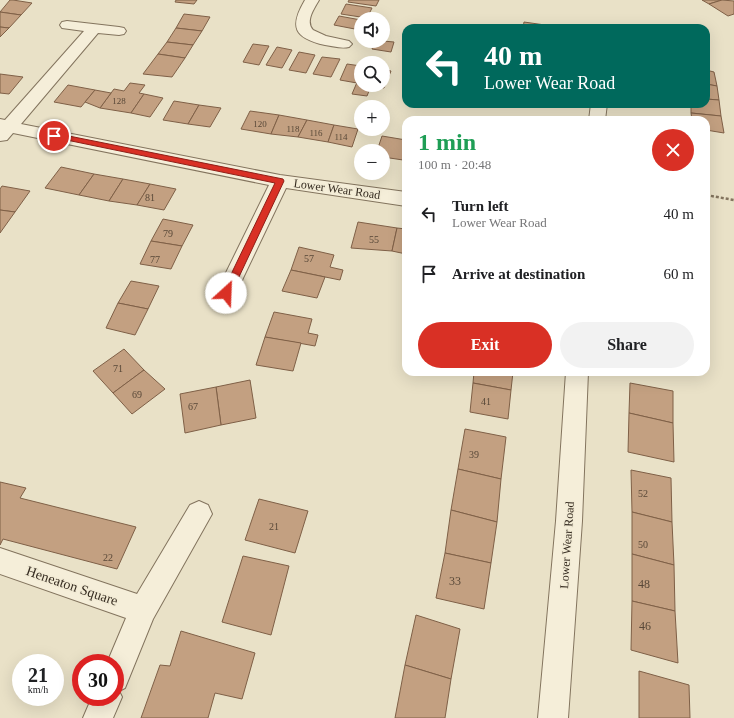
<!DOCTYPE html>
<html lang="en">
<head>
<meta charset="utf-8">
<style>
  :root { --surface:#fff; --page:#f2f2f2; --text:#202124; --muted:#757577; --accent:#d93025 }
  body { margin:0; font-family:"Times New Roman",serif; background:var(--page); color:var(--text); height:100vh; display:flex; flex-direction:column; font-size:15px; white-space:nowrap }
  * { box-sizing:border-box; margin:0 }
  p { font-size:13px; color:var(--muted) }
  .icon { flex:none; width:22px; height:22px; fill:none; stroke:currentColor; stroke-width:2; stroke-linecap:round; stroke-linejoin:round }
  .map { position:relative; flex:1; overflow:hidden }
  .details { position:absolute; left:402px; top:116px; width:308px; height:260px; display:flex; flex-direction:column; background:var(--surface); border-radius:12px; box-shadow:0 4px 16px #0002 }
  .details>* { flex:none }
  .guide { position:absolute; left:402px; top:24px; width:308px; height:84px; border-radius:12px; box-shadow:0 4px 16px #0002; background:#00695c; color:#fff; overflow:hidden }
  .controls { position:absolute; left:354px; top:12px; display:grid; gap:8px }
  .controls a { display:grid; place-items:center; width:36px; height:36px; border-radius:50%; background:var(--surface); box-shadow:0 4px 16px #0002; font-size:20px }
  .speed { position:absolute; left:12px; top:654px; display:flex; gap:8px; font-size:20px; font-weight:700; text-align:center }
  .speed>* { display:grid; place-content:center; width:52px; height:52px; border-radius:50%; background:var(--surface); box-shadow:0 4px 16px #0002; line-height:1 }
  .speed small { font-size:10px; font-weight:400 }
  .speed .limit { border:6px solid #d22; background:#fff; color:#111 }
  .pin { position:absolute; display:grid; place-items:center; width:34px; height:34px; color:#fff; margin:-17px; border:2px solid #fff; border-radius:50%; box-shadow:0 1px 4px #0007 }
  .me { position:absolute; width:44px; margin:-22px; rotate:25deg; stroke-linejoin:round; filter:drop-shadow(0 0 3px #0008) }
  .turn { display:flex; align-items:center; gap:14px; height:84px; padding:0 16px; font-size:18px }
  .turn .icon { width:52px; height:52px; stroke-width:2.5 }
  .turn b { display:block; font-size:28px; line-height:34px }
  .round { display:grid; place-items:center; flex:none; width:42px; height:42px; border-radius:21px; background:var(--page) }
  .head { display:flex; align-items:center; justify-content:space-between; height:68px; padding:0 16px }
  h1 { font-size:24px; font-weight:600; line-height:30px; color:#1e9e55 }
  .action { display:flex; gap:8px; margin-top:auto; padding:8px 16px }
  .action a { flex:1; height:46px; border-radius:24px; background:var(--accent); color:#fff; font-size:16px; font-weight:600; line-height:46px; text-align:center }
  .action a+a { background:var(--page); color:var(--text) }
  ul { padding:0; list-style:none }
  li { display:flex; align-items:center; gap:12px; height:60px; padding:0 16px }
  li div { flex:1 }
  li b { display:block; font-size:15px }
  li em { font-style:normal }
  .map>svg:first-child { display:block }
  .building { fill:#c3a081; stroke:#7f6047 }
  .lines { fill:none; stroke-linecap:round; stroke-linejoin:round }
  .minor-casing { stroke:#83745e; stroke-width:2 }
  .path { stroke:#83745e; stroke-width:2.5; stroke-dasharray:3 2; stroke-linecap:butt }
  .minor { fill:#f5eed9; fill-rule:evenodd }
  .route { fill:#d93025; stroke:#8d1f18 }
  .labels { text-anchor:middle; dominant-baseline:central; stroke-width:3; stroke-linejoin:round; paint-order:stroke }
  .far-number-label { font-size:9px; fill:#584838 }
  .number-label { font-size:10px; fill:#584838 }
  .street-label { font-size:12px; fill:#352b20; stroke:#f2ebd5 }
  .near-number-label { font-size:12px; fill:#584838 }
  .near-street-label { font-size:14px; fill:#352b20; stroke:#f2ebd5 }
</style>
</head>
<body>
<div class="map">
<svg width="734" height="718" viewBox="0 0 734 718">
  <rect width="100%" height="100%" fill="#e9e1c7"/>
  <g class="building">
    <polygon points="10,0 13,0 32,3 21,15 0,12"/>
    <polygon points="176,0 197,0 194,4 175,2"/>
    <polygon points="349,0 379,0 376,6 348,2"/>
    <polygon points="702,0 722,0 709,4"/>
    <polygon points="722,0 734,1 734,14 728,16 709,4"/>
    <polygon points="346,4 372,8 367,18 341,14"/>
    <polygon points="0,12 21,15 9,28 0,27"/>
    <polygon points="184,14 210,17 202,31 176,28"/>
    <polygon points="339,16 361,20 360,30 334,25"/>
    <polygon points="524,22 545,25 544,28 523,28"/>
    <polygon points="0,27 9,28 0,37"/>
    <polygon points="176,28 202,31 193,45 167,42"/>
    <polygon points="375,41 383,41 394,42 391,52 372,49"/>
    <polygon points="167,42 193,45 185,58 158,54"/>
    <polygon points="253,44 269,46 259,65 243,62"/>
    <polygon points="277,47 292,50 282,68 266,65"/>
    <polygon points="299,52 315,55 306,73 289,70"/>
    <polygon points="158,54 185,58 172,77 143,74"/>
    <polygon points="322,57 340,59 331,77 313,74"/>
    <polygon points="347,64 361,66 361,73 357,83 340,80"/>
    <polygon points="383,69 391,71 384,88 371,86 367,96 352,94 361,73 361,85 383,85"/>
    <polygon points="706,70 714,72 717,86 706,84"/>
    <polygon points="0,74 23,77 9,94 0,93"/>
    <polygon points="130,83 145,85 139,93 144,94 131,113 100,108 114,89 124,91"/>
    <polygon points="706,84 717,86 719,100 706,99"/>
    <polygon points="68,85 95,90 81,107 54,102"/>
    <polygon points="95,90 111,93 100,108 85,102"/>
    <polygon points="144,94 163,98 150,117 131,113"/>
    <polygon points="706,99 719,100 721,116 691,113 691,104 706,104"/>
    <polygon points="174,101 199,105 188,124 163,120"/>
    <polygon points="199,105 221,108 210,127 188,124"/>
    <polygon points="250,111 279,115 271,134 241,129"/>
    <polygon points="691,113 721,116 724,133 706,130 706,120 692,120"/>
    <polygon points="279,115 307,120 298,137 271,134"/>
    <polygon points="307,120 334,125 328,142 298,137"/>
    <polygon points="334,125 358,129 352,147 328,142"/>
    <polygon points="382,136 406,140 406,152 403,160 383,157 383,151 377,151"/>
    <polygon points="61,167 94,174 79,195 45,188"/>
    <polygon points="94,174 123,179 109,201 79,195"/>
    <polygon points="123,179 150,184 137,205 109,201"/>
    <polygon points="150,184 176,189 164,210 137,205"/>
    <polygon points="2,186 30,191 15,212 0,210 0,189"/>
    <polygon points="0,210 15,212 0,233"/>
    <polygon points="163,219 193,225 182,246 151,241"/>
    <polygon points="358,222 397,228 392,251 351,248"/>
    <polygon points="397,228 406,229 406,254 392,251"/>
    <polygon points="151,241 182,246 171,269 140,264"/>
    <polygon points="299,247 334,255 330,267 343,270 340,280 291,270"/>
    <polygon points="291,270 325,277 317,298 282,291"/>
    <polygon points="131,281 159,286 148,309 118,303"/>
    <polygon points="118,303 148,309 135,335 106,328"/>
    <polygon points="274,312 312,319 308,333 318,335 315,346 265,337"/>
    <polygon points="265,337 301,343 293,371 256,365"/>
    <polygon points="124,349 144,370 113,393 93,371"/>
    <polygon points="144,370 165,389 132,414 113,393"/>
    <polygon points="474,372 513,372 511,390 473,383"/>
    <polygon points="250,380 256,418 221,425 216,387"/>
    <polygon points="473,383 511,390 508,419 470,412"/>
    <polygon points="630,383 673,391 673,423 629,413"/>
    <polygon points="216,387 221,425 185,433 180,394"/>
    <polygon points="629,413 673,423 674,462 628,452"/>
    <polygon points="465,429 506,437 501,479 458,469"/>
    <polygon points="458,469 501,479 497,522 451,510"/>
    <polygon points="631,470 671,478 672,522 632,512"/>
    <polygon points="0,482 26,488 20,498 136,527 117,569 3,539 0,545"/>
    <polygon points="259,499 308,511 295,553 245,540"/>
    <polygon points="451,510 497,522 491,563 445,553"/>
    <polygon points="632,512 672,522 674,565 632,554"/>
    <polygon points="445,553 491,563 484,609 436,598"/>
    <polygon points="632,554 674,565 675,611 632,601"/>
    <polygon points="243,556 289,566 271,635 222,622"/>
    <polygon points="632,601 675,611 678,663 631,650"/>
    <polygon points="416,615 460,629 451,679 405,665"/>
    <polygon points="181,631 255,653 242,699 215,693 208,718 141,718 160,665 170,666"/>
    <polygon points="405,665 451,679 445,718 395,718"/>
    <polygon points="639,671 689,685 690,718 639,718"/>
  </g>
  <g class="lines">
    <g class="minor-casing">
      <g id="minor">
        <path d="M305,0H319C314,9 305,21 313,30L326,36L349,41L352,44L349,47C341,49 333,46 325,45C294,38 289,27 305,0Z"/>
        <polygon points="67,21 119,27 124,28 126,31 124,34 119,35 98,33 21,124 280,175 406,192 406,206 286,188 233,299 226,301 219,299 216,293 269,185 13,133 7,140 0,141 0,119 5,120 84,31 62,28 60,25 62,22"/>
        <polygon points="591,104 607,104 605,120 589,120"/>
        <polygon points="566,372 588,372 582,521 568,718 538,718 556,521"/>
        <polygon points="199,501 208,505 212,514 153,619 125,688 119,691 122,697 113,718 83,718 92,697 115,697 115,663 107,663 126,618 0,574 0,548 137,594 190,505"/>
      </g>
    </g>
    <polyline class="path" points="706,195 734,200"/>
    <use href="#minor" class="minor"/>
  </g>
  <polygon class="route" points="54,133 283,179 284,181 230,296 223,296 222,293 275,183 52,137 52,134"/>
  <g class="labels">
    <g class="far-number-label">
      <text x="119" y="101">128</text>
      <text x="260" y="124">120</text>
      <text x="293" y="129">118</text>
      <text x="316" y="133">116</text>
      <text x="341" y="137">114</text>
    </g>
    <g class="number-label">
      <text x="150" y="197">81</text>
      <text x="168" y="233">79</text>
      <text x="374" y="239">55</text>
      <text x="309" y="258">57</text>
      <text x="155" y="259">77</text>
      <text x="118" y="368">71</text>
      <text x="137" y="394">69</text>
      <text x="486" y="401">41</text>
      <text x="193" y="406">67</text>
      <text x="474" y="454">39</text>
      <text x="643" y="493">52</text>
      <text x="274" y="526">21</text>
      <text x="643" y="544">50</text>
      <text x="108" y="557">22</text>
    </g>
    <g class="street-label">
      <text transform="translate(337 189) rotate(8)">Lower Wear Road</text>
      <text transform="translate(567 545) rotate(-86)">Lower Wear Road</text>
    </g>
    <g class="near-number-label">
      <text x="455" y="581">33</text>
      <text x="644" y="584">48</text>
      <text x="645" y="626">46</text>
    </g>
    <g class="near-street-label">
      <text transform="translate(72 586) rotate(19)">Heneaton Square</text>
    </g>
  </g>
</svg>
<div class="controls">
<a><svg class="icon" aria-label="sound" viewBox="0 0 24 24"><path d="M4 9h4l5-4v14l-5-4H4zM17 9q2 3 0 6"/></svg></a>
<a><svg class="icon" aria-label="search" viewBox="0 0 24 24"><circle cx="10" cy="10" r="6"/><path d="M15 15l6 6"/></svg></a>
<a>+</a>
<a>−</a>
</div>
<div class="speed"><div>21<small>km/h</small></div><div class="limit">30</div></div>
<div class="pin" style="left:54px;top:136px;background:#d93025"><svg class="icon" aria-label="arrive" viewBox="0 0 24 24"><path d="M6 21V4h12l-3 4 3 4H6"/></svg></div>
<svg class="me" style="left:226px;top:293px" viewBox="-20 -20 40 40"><circle r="19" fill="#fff"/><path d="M0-13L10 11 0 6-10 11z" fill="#d93025"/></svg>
<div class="guide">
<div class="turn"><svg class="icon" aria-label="left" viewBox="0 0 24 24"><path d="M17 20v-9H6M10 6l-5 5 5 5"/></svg><div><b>40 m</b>Lower Wear Road</div></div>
</div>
<section class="details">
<div class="head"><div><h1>1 min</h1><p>100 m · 20:48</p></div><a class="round" style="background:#d93025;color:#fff"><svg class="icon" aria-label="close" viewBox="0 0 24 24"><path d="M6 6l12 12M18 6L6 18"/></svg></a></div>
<ul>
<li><svg class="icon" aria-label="left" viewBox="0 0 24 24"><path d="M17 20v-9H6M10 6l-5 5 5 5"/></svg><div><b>Turn left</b><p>Lower Wear Road</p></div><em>40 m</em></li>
<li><svg class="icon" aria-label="arrive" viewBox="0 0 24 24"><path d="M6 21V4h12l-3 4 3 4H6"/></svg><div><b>Arrive at destination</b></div><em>60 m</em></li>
</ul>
<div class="action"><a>Exit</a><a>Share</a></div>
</section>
</div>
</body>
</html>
